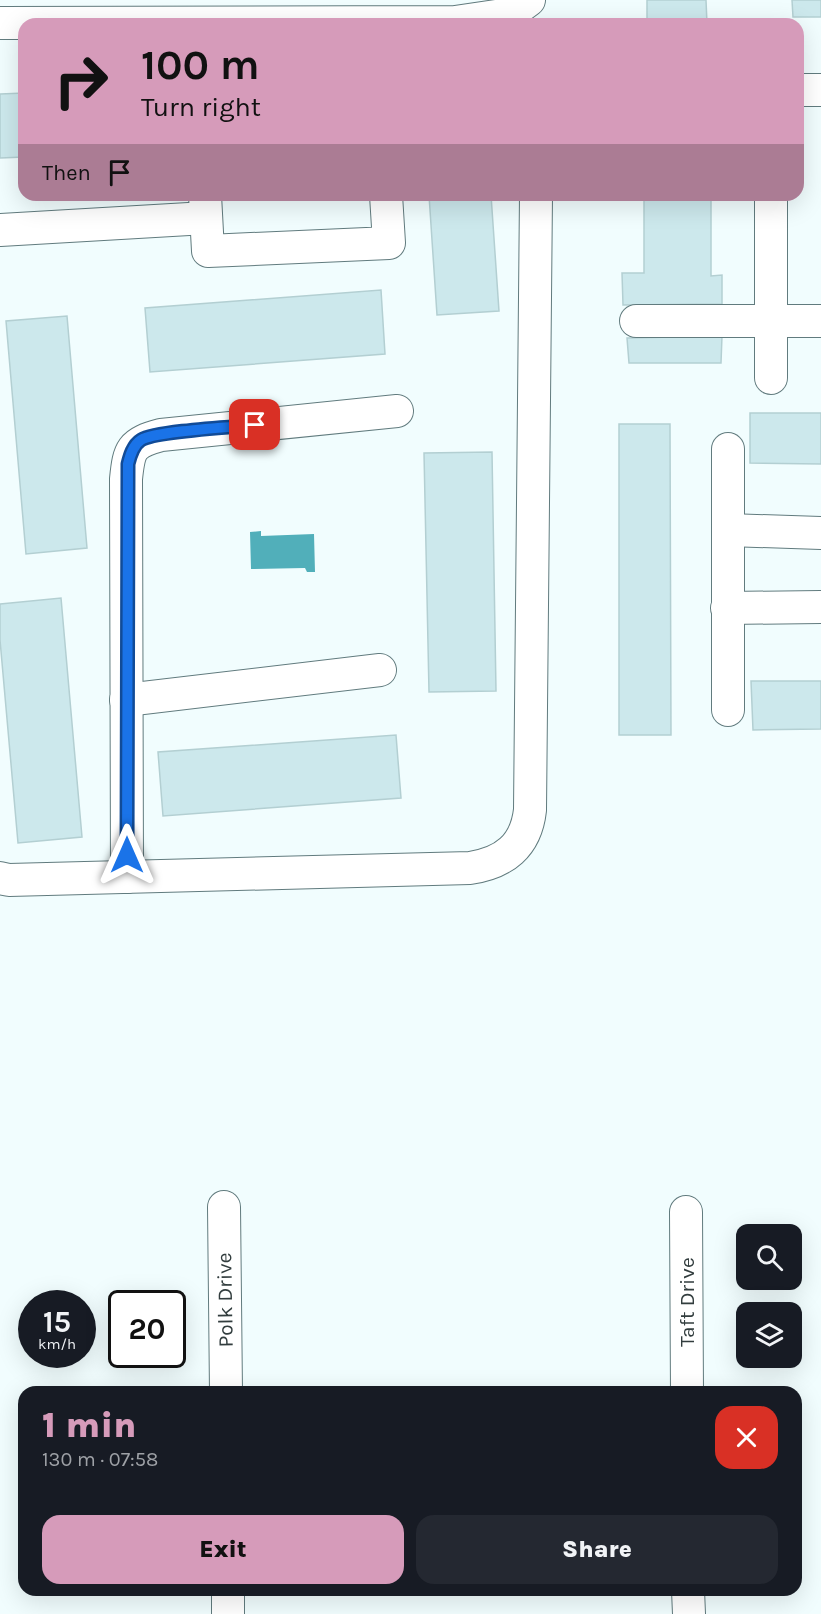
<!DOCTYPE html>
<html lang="en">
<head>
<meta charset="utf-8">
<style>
  :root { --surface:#171b24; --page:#242831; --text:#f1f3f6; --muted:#9ea1a6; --accent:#d69bba }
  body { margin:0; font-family:Karla,sans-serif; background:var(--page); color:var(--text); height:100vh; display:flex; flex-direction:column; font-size:22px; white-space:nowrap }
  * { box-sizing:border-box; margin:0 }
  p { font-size:20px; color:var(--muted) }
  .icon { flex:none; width:33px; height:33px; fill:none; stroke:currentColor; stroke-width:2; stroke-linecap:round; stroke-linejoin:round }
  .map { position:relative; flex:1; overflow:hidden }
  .sheet { position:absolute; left:18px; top:1386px; width:784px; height:210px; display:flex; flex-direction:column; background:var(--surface); border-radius:18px; box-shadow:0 6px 24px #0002 }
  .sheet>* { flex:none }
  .banner { position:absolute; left:18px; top:18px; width:786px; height:183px; border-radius:18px; box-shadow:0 6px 24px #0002; background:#d69bba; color:#111; overflow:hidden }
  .controls { position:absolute; left:736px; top:1224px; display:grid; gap:12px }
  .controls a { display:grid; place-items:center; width:66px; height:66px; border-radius:12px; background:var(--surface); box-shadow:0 6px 24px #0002; font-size:30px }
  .speed { position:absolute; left:18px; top:1290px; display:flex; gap:12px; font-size:30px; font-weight:700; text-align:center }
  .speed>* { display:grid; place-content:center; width:78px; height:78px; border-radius:50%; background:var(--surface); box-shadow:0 6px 24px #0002; line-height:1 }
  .speed small { font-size:15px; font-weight:400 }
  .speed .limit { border:3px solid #111; border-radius:9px; background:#fff; color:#111 }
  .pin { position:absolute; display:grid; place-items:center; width:51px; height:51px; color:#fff; margin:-26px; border-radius:12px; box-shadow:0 3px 9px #0006 }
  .me { position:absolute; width:66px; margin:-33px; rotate:0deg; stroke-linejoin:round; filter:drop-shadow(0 0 4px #0008) }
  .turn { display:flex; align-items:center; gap:21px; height:126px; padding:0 24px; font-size:27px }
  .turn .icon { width:78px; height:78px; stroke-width:2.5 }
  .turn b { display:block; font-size:42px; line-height:51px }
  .then { display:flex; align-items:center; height:57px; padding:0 24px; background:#0003; gap:12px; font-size:22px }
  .round { display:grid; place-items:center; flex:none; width:63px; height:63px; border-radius:18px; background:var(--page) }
  .headline { display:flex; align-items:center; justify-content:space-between; height:102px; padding:0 24px }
  h1 { font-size:36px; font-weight:800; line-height:45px; color:var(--accent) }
  .primary-button { display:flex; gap:12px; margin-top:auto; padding:12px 24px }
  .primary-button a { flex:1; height:69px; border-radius:18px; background:var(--accent); color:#111; font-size:24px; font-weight:800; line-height:69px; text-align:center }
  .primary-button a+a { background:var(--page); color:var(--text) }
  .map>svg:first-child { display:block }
  .water { fill:#51afba }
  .building { fill:#cce8ec; stroke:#b3cfd2; stroke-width:1.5 }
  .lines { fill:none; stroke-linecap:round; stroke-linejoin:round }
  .minor-casing { stroke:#617b7e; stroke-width:34 }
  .minor { stroke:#fff; stroke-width:32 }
  .route-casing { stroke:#114b97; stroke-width:15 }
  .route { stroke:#1a73e8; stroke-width:10 }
  .labels { text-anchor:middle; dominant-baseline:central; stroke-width:6; stroke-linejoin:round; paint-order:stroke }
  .street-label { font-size:21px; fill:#323d3e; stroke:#fff }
</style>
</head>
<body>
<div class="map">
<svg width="821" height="1614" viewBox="0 0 821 1614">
  <rect width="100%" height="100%" fill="#f1fdfe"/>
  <polygon class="water" points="261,531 261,536 314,534 315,572 307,572 305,568 251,569 250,532"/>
  <g class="building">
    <polygon points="647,0 706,0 707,24 647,24"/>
    <polygon points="792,0 821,0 821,17 793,17"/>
    <polygon points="24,93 24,157 0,158 0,94"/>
    <polygon points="429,195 491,195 499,311 437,315"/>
    <polygon points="644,195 711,195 711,276 722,275 722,304 623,305 622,273 644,273"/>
    <polygon points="381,290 385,354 150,372 145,308"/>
    <polygon points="67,316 87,548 26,554 6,321"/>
    <polygon points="722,336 721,363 629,363 627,338"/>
    <polygon points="750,413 821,413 821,464 750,463"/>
    <polygon points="619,424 670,424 671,735 619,735"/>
    <polygon points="492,452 496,691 429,692 424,453"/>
    <polygon points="61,598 82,837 18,843 0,640 0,604"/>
    <polygon points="751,681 821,681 821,729 753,730"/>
    <polygon points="396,735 401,798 163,816 158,752"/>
  </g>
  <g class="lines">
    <g class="minor-casing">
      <g id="minor">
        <polyline points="0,23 455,22 510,14 529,0"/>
        <polyline points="798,90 821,90"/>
        <polyline points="205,195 208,251 389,243 386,195"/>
        <polyline points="771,195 771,378"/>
        <polyline points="0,230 206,218"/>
        <polyline points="636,321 821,321"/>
        <polyline points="728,449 728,710"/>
        <polyline points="728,530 821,533"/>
        <polyline points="727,608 821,607"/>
        <polyline points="126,700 380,670"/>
        <path d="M127,877L126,479C129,449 131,443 161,435L397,411"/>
        <path d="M0,878L9,880L470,868C504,863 526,846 530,810L536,195"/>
        <polyline points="224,1207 226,1392"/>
        <polyline points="686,1212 687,1392"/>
        <polyline points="228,1590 228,1614"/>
        <polyline points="688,1590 689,1614"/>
      </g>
    </g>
    <use href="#minor" class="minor"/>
  </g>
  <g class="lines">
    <g class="route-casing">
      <path id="route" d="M127,855L128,464C130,456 133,445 141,440C156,431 234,427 255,425"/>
    </g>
    <use href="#route" class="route"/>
  </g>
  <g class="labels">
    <g class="street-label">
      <text transform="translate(225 1300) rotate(-91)">Polk Drive</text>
      <text transform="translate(687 1302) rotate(-90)">Taft Drive</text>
    </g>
  </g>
</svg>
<div class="controls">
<a><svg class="icon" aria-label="search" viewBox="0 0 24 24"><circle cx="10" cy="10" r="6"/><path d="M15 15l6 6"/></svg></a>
<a><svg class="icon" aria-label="layers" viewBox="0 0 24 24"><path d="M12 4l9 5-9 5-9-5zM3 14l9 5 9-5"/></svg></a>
</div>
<div class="speed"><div>15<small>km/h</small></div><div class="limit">20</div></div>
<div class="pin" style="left:255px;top:425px;background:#d93025"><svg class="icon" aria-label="arrive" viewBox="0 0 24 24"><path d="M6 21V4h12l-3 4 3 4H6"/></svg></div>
<svg class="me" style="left:127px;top:855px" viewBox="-20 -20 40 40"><path d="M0-17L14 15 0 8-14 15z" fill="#1a73e8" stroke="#fff" stroke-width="4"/></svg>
<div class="banner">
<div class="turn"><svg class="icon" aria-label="right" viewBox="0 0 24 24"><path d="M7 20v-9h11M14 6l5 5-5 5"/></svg><div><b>100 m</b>Turn right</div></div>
<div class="then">Then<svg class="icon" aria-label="arrive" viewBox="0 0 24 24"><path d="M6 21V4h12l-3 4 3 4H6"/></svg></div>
</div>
<section class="sheet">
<div class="headline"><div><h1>1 min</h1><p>130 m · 07:58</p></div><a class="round" style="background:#d93025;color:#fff"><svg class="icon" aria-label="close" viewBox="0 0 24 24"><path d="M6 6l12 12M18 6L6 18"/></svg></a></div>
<div class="primary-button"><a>Exit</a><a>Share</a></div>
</section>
</div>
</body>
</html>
